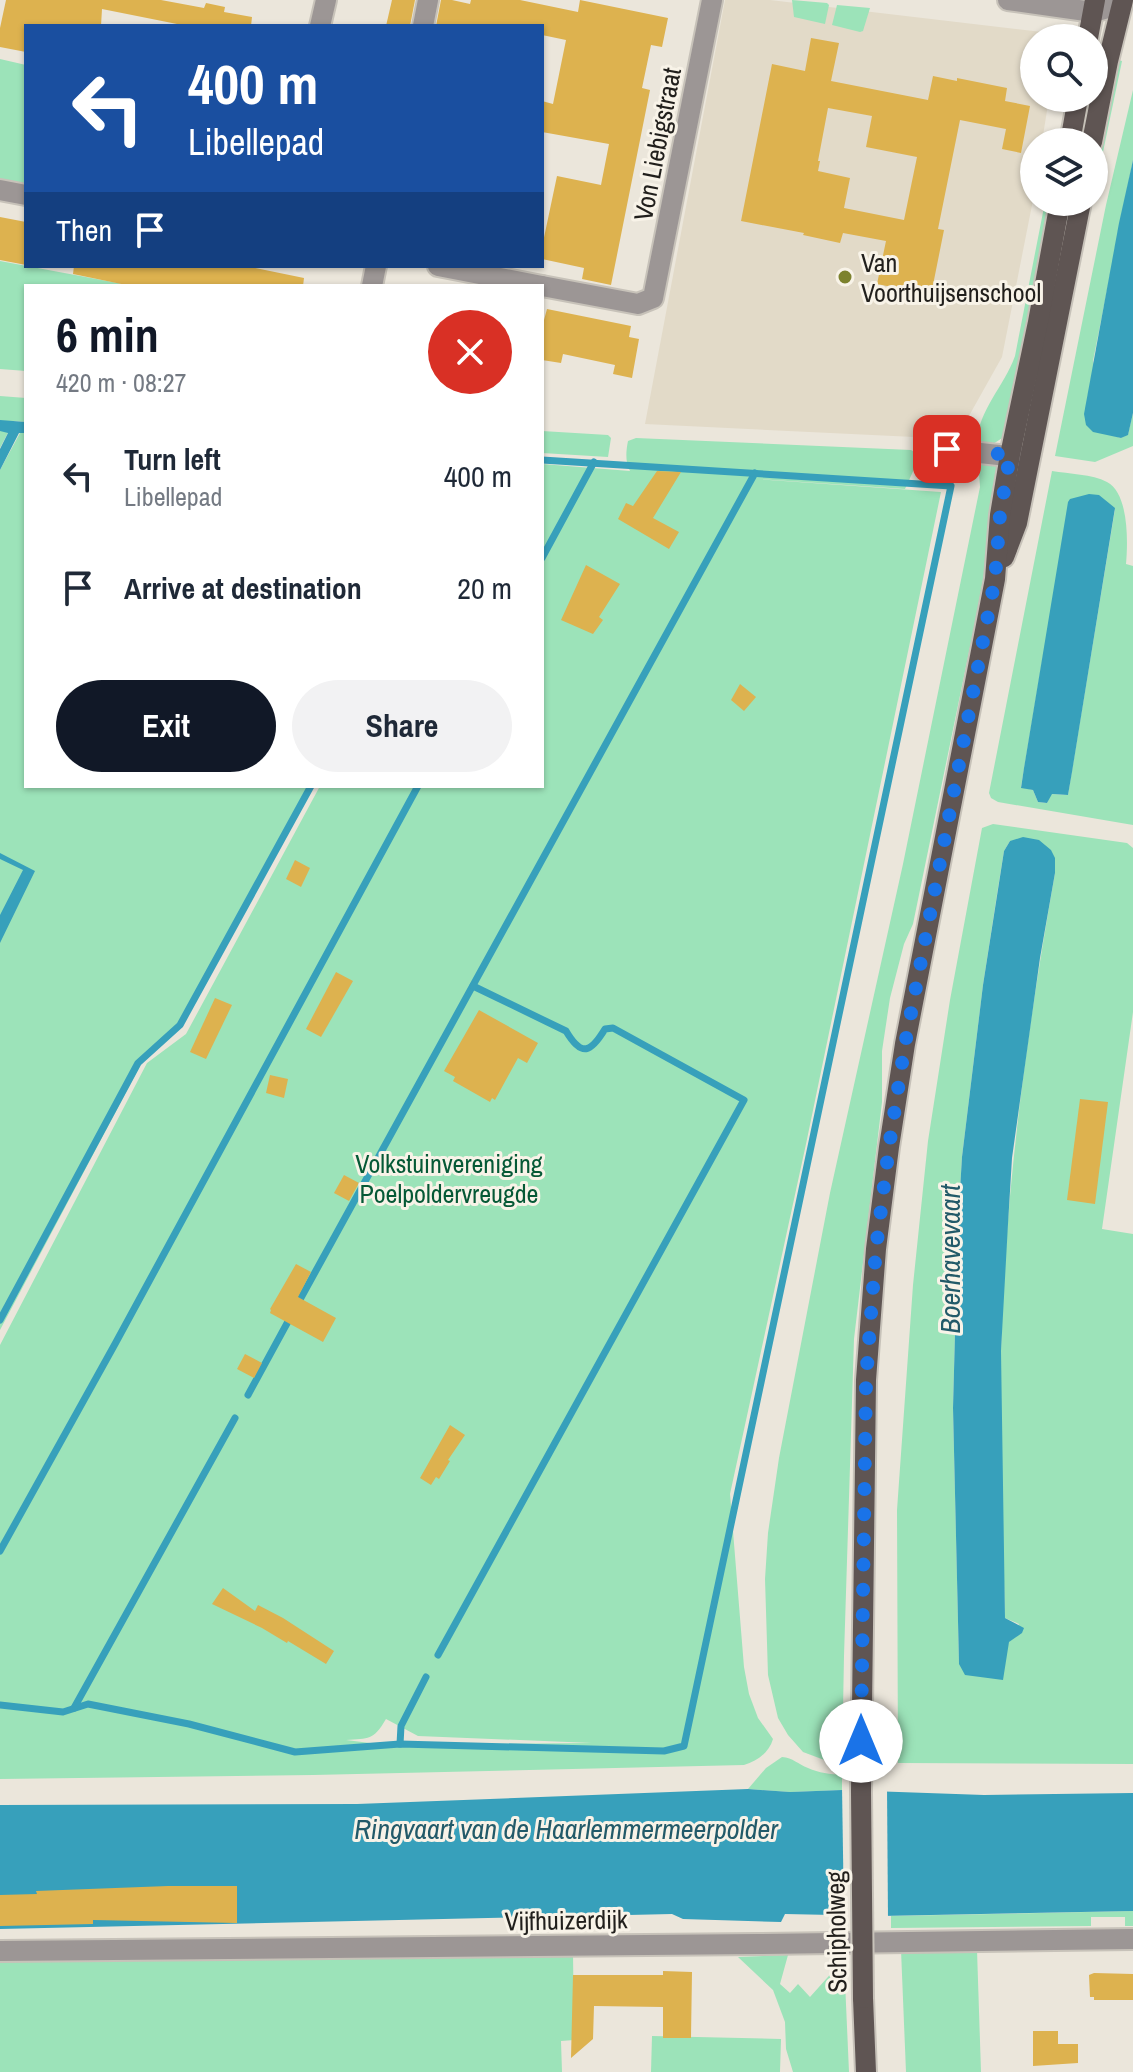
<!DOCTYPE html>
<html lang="en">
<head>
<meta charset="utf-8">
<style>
  :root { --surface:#fff; --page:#f2f2f3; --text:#1f2937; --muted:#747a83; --accent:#111827 }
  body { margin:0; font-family:"Archivo Narrow",sans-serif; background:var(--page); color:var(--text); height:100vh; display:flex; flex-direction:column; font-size:30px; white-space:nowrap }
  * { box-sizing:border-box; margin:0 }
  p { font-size:26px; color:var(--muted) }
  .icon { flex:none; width:44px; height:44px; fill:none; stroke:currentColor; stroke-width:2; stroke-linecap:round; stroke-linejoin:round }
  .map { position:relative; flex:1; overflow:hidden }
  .sheet { position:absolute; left:24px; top:284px; width:520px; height:504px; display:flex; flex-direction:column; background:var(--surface); border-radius:0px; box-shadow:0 2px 6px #0004 }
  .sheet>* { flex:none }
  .banner { position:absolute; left:24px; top:24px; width:520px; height:244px; border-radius:0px; box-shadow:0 2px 6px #0004; background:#1a4fa0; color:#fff; overflow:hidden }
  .tools { position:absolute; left:1020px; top:24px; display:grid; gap:16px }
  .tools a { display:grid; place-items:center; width:88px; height:88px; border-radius:50%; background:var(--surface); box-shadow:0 2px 6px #0004; font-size:40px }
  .pin { position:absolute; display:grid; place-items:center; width:68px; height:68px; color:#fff; margin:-34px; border-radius:16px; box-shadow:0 4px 12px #0006 }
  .me { position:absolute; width:88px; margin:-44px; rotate:0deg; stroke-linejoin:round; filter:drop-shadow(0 0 6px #0008) }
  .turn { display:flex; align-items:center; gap:28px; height:168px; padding:0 32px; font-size:36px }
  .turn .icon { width:104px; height:104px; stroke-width:2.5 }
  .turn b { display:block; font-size:56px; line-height:68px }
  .then { display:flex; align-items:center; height:76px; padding:0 32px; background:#0003; gap:16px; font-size:30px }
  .round { display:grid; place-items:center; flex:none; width:84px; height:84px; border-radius:42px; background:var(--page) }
  .head { display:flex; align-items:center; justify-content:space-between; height:136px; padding:0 32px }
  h1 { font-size:48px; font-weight:700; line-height:60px; color:var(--accent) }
  .action { display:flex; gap:16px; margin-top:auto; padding:16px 32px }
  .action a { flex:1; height:92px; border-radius:48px; background:var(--accent); color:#fff; font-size:32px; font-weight:700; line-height:92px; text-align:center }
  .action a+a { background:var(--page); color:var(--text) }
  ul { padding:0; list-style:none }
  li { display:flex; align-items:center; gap:24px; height:112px; padding:0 32px }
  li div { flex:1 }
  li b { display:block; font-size:30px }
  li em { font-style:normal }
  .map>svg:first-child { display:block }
  .built { fill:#e2dac8 }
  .green { fill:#9ce3b9; fill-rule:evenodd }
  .water { fill:#37a0bb }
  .pier { fill:#ebe6db }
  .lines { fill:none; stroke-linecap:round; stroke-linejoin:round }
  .stream { stroke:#37a0bb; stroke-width:7 }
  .building { fill:#ddb24f; fill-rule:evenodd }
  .minor-casing { stroke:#c7c2b9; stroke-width:24 }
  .major-casing { stroke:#c7c2b9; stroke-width:24 }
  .minor { stroke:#9c9695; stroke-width:20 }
  .major { stroke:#5f5553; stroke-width:20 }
  .major-bridge-casing { stroke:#c7c2b9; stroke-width:24; stroke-linecap:butt }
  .major-bridge { stroke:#5f5553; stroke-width:20 }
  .route { stroke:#1a73e8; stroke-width:14; stroke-dasharray:0 25.2 }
  .poi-dot { fill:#7c822d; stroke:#f8f3e8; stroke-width:3 }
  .labels { text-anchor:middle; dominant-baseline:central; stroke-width:6; stroke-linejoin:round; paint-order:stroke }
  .street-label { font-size:26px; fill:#211f1c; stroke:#f8f3e8 }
  .poi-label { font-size:26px; fill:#211f1c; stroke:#f8f3e8; text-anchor:start }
  .park-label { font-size:26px; fill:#055936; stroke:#f8f3e8 }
  .water-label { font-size:28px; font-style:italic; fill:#225a69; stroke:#f8f3e8 }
</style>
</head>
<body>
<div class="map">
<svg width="1133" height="2072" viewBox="0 0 1133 2072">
  <rect width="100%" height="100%" fill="#ebe6db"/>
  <polygon class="built" points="725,0 770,0 1042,32 1047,38 1034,38 1034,98 1049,98 1042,142 1034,142 1034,195 1002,357 956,439 645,424"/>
  <g class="green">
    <polygon points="792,0 827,3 829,5 825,24 794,17"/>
    <polygon points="837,5 870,8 863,31 860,32 832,25"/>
    <polygon points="0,59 26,65 26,188 0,183"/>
    <polygon points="1118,60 1122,61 1094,195 1094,168 1115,62"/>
    <polygon points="1133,90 1133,160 1093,361 1108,434 1121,438 1128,434 1133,413 1133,446 1095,462 1055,456 1106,205"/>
    <path d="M1045,202H1056L1010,433L993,444L977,443C978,410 1004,387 1015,356Z"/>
    <polygon points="0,261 134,286 26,286 26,371 0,369"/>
    <polygon points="0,396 26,398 26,422 14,421 0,448"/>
    <polygon points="542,431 608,435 611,438 608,457 542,453"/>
    <polygon points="20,433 26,433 26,786 308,786 182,1022 149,1049 0,1330 0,470"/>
    <path d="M636,438L911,450L916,453L915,467L905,489L714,476L941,492L806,1144L730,1494L744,1667L749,1694L758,1718L773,1739C769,1753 757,1761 744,1765L313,1775L0,1779V1345L147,1063L186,1034L320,786H542V464L630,471C625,462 626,451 628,441ZM386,1719L418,1736L592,1743L386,1745L346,1740C369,1738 373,1741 386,1719Z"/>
    <polygon points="978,459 993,460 1002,474 977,613 913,924 904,944 890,998 882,1051 882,1102 854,1339 844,1656 842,1763 827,1761 803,1752 788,1735 778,1718 768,1675 765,1579 768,1533 779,1458 830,1193 903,864 980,487"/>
    <path d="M1052,471C1069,474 1092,474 1107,482C1129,493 1128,543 1126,564L1133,566V825L998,802L991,798L989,793ZM1115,509L1068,795L1051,794L1047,803L1038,802L1033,790L1021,787L1043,656Z"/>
    <path d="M993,824L1127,843L1133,848V1012L1102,1229L1133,1234V1764L898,1763L897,1510L913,1285L928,1141L950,1000L982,828ZM1010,841L1055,873C1027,1031 1005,1190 1001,1350C998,1439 1003,1529 1005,1618L1019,1624L1009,1642L959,1664L953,1408L958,1223L962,1157L983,985L998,888L1004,851Z"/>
    <path d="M782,1757C793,1758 798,1764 808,1768C819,1773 830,1774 842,1775V1790L790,1792L748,1789L766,1768Z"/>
    <polygon points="1133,1911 1133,1926 1125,1926 1125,1917 1091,1917 1091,1926 891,1928 891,1916"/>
    <polygon points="901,1950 977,1950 981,2072 906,2072"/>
    <polygon points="573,1952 574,2040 561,2041 562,2072 0,2072 0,1962 316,1955"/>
    <polygon points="788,1955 780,1984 790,1993 798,1984 810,1997 844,1959 849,2072 793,2072 786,2049 785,2022 773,1990 738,1957"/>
    <polygon points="652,2036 781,2039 780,2072 651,2072"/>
  </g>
  <g class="water">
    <polygon points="1133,160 1133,413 1128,435 1121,438 1093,432 1086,425 1084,414 1119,223"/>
    <polygon points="0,420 26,422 26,433 19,433 0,470 0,449 8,433 0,431"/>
    <polygon points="1089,494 1099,495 1115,508 1072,772 1068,795 1052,794 1047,803 1038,802 1033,790 1021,788 1024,768 1068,502 1070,499"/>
    <polygon points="1023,837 1039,840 1051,850 1055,858 1055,873 1040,958 1012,1158 1008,1224 1001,1351 1005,1618 1024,1628 1022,1633 1009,1642 1003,1680 965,1675 959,1664 953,1408 958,1223 962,1157 983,985 1004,851 1010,841"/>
    <polygon points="0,853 35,871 0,943 0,915 23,870 0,859"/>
    <polygon points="748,1789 790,1792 842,1790 984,1795 1133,1793 1133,1911 881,1916 785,1914 781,1922 683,1919 672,1914 0,1929 0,1805 357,1804"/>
  </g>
  <polygon class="pier" points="842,1786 887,1788 888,1920 844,1919"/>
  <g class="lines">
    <g class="stream">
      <polyline points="542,558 594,462"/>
      <polyline points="297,1305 755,473"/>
      <polyline points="0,1320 138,1063 180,1025 311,786"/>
      <polyline points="248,1395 291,1316"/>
      <polyline points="0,1551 115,1344 418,786"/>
      <path d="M438,1655L744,1100L613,1028L605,1029C591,1052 582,1058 566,1031L473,986"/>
      <polyline points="0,1705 63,1712 88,1704 189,1724 295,1752 400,1744 664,1751 684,1746 951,486 542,460"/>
      <polyline points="74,1708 235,1418"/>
      <polyline points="400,1744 401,1726 426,1677"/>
    </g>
  </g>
  <g class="building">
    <polygon points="6,0 161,0 204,8 206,3 225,7 224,12 252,17 251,26 187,26 102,9 101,26 26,26 26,52 0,47 0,28"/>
    <polygon points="392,0 415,0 410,26 386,26"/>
    <polygon points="441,0 452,0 470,4 471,0 520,0 578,12 580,0 668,18 662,47 651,45 642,88 650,90 611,285 582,279 584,268 542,259 542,247 557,176 601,185 609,144 542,132 542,101 553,104 566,40 542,35 542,26 436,26"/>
    <path d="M811,38L839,43L831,81L928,100L933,76L957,81V78L1007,88L1005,101L1030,106L1021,153L1002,149L1006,129L960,120L938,229L944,230L931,295L877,284L886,241L843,233L840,243L803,235L804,233L741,221L772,64L805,71ZM828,108L872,116L866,147L917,157L904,220L844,208L850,178L818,171L820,161H818Z"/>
    <polygon points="0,217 26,222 26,265 0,260"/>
    <polygon points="74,266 246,266 304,278 303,286 131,286 73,274"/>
    <polygon points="547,309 631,326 629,337 639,339 632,378 613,374 615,365 563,354 561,363 542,360 542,320 544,320"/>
    <polygon points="657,471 681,472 653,518 679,532 669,549 618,519 626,503 633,506"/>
    <polygon points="586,565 620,584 599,617 603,620 593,634 561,620"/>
    <polygon points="740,684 756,697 744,711 731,700"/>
    <polygon points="295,860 310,868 301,887 286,879"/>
    <polygon points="336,972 353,981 321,1037 306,1029"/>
    <polygon points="215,998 232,1005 206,1059 190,1052"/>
    <polygon points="479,1010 538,1043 527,1063 518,1058 495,1100 492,1098 490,1102 453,1081 455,1077 444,1071"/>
    <polygon points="270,1075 288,1079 284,1098 266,1093"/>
    <polygon points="1080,1099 1108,1102 1095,1204 1067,1200"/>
    <polygon points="344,1175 359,1183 349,1201 334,1193"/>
    <polygon points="296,1264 311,1272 298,1297 336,1318 323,1342 270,1313 271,1310 270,1309"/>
    <polygon points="245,1354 262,1363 254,1378 237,1369"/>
    <polygon points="450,1425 465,1435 448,1460 450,1461 439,1479 436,1477 431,1485 420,1478"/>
    <polygon points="223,1588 255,1611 258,1605 283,1618 334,1651 326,1664 288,1641 287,1643 262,1628 212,1604"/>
    <polygon points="168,1886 237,1886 237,1923 93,1920 93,1924 0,1926 0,1895 37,1894 36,1891"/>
    <polygon points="663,1971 692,1972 691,2038 663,2038 663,2007 594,2006 593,2039 571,2058 573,1975 663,1975"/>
    <polygon points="1094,1973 1133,1974 1133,2000 1094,2000 1094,1997 1090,1997 1089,1975"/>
    <polygon points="1033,2031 1058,2031 1058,2044 1078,2044 1078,2063 1033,2066"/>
  </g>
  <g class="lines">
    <g class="minor-casing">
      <g id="minor">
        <polyline points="1008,0 1093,12 1122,4"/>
        <polyline points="320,26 326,0"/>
        <polyline points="423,26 428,0"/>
        <polyline points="0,190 26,195"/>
        <polyline points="438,266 542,286"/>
        <polyline points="372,286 376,266"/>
        <polyline points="542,286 638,304 653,298 712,0"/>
        <polyline points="925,447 1026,458"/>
        <polyline points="0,1951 757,1944 1133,1939"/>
      </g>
    </g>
    <g class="major-casing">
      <g id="major">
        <polyline points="1088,38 1095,0"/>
        <polyline points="1070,142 1078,98"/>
        <polyline points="1092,142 1108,61 1123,0"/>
        <polyline points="1004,557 1017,523 1081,202"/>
        <polyline points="861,1792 866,1380 876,1249 889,1147 905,1044 995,579 1000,515 1010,455 1038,322 1060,202"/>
        <polyline points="863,1998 866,2072"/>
      </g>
    </g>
    <use href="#minor" class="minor"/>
    <use href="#major" class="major"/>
    <g class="major-bridge-casing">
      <polyline id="major-bridge" points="861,1792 863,1998"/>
    </g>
    <use href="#major-bridge" class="major-bridge"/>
  </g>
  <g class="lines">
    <polyline class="route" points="861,1741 866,1380 876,1249 889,1147 905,1044 995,579 1000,515 1010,455 947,449"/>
  </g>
  <circle class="poi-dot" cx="845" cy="277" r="8"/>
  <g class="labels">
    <g class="street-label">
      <text transform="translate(657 144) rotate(-79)">Von Liebigstraat</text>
      <text transform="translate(566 1920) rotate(-1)">Vijfhuizerdijk</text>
      <text transform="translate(836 1932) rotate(-91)">Schipholweg</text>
    </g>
    <g class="poi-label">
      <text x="861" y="262">Van<tspan x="861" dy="30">Voorthuijsenschool</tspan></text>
    </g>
    <g class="park-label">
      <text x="449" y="1163">Volkstuinvereniging<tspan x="449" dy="30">Poelpoldervreugde</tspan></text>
    </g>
    <g class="water-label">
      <text transform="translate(950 1259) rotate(-90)">Boerhavevaart</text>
      <text x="566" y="1829">Ringvaart van de Haarlemmermeerpolder</text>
    </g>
  </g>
</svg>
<div class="tools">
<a><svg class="icon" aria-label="search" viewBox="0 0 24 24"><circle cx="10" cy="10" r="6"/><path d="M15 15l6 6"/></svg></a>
<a><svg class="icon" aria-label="layers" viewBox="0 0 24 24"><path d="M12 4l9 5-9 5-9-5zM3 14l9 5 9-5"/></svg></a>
</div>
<div class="pin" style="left:947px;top:449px;background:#d93025"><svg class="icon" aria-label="arrive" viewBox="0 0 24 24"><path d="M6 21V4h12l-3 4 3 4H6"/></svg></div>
<svg class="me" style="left:861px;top:1741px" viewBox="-20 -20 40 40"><circle r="19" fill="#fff"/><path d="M0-13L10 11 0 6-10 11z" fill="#1a73e8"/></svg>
<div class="banner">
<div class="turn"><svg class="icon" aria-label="left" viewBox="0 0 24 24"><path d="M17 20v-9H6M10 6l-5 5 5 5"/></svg><div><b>400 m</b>Libellepad</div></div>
<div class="then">Then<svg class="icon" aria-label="arrive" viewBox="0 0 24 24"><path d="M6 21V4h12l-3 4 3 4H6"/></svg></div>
</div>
<section class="sheet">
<div class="head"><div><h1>6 min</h1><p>420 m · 08:27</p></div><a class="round" style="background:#d93025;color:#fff"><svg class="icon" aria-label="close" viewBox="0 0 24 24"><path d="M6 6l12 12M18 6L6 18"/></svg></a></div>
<ul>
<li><svg class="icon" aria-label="left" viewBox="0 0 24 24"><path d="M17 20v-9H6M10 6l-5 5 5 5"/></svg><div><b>Turn left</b><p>Libellepad</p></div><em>400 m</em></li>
<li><svg class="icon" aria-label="arrive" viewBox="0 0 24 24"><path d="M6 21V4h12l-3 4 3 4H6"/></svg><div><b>Arrive at destination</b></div><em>20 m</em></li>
</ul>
<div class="action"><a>Exit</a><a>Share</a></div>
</section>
</div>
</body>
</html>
